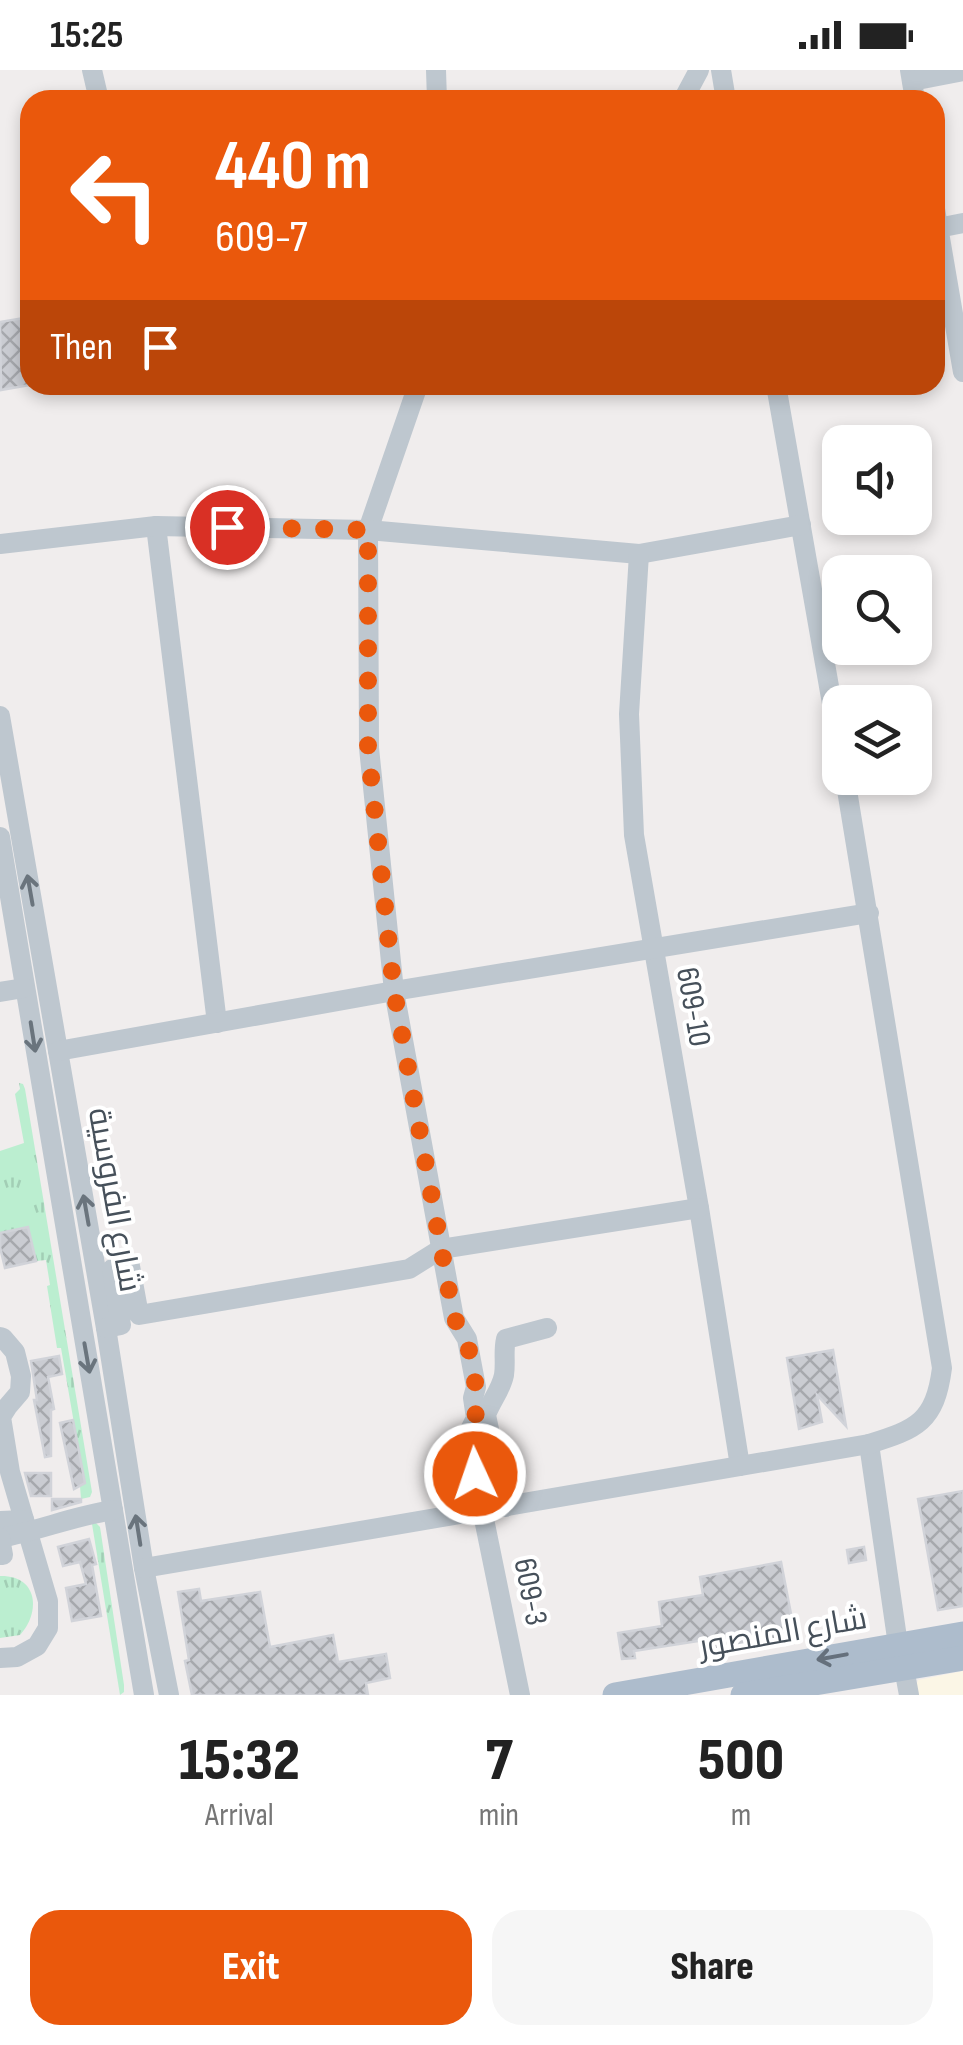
<!DOCTYPE html>
<html lang="en">
<head>
<meta charset="utf-8">
<style>
  :root { --surface:#fff; --page:#f6f6f6; --text:#222; --muted:#767676; --accent:#ea580c }
  body { margin:0; font-family:"Sofia Sans Condensed",Cairo,sans-serif; background:var(--page); color:var(--text); height:100vh; display:flex; flex-direction:column; font-size:38px; white-space:nowrap }
  * { box-sizing:border-box; margin:0 }
  p { font-size:32px; color:var(--muted) }
  .icon { flex:none; width:55px; height:55px; fill:none; stroke:currentColor; stroke-width:2; stroke-linecap:round; stroke-linejoin:round }
  .map { position:relative; height:1625px; overflow:hidden }
  .details { display:flex; flex-direction:column; background:var(--surface); flex:1 }
  .details>* { flex:none }
  .banner { position:absolute; left:20px; top:20px; width:925px; height:305px; border-radius:30px; box-shadow:0 5px 15px #0003; background:#ea580c; color:#fff; overflow:hidden }
  .controls { position:absolute; left:822px; top:355px; display:grid; gap:20px }
  .controls a { display:grid; place-items:center; width:110px; height:110px; border-radius:20px; background:var(--surface); box-shadow:0 5px 15px #0003; font-size:50px }
  .pin { position:absolute; display:grid; place-items:center; width:85px; height:85px; color:#fff; margin:-42px; border:5px solid #fff; border-radius:50%; box-shadow:0 2px 10px #0007 }
  .me { position:absolute; width:110px; margin:-55px; rotate:357deg; stroke-linejoin:round; filter:drop-shadow(0 0 8px #0008) }
  .turn { display:flex; align-items:center; gap:35px; height:210px; padding:0 30px; font-size:45px }
  .turn .icon { width:130px; height:130px; stroke-width:2.5 }
  .turn b { display:block; font-size:70px; line-height:85px }
  .then { display:flex; align-items:center; height:95px; padding:0 30px; background:#0003; gap:20px; font-size:38px }
  .eta { display:flex; justify-content:space-evenly; align-items:center; height:170px; text-align:center }
  .eta b { font-size:60px; font-weight:800; line-height:70px }
  .button { display:flex; gap:20px; margin-top:auto; padding:20px 30px }
  .button a { flex:1; height:115px; border-radius:30px; background:var(--accent); color:#fff; font-size:40px; font-weight:800; line-height:115px; text-align:center }
  .button a+a { background:var(--page); color:var(--text) }
  .status { display:flex; justify-content:space-between; align-items:center; height:70px; padding:0 50px; background:var(--surface); direction:ltr }
  .status svg { height:28px; fill:currentColor }
  .map>svg:first-child { display:block }
  .commercial { fill:#fbf6e6 }
  .grass { fill:url(#grass-tufts) }
  .building { fill:url(#building-cross-hatch); stroke:#d1d3d9; stroke-width:2.5 }
  .lines { fill:none; stroke-linecap:round; stroke-linejoin:round }
  .minor { stroke:#bec7cf; stroke-width:20 }
  .major { stroke:#adbccc; stroke-width:25 }
  .oneway { stroke:#6a747d }
  .oneway2 { stroke:#65707c }
  .route { stroke:#ea580c; stroke-width:18; stroke-dasharray:0 32.4 }
  .labels { text-anchor:middle; dominant-baseline:central; stroke-width:8; stroke-linejoin:round; paint-order:stroke }
  .street-label { font-size:32px; fill:#46505a; stroke:#fff }
</style>
</head>
<body>
<div class="status"><b>15:25</b><svg viewBox="0 0 49 12"><path d="M0 12V9h3v3zM5 12V6h3v6zM10 12V3h3v9zM15 12V0h3v12zM26 1h20v11H26zM47 4h2v5h-2z"/></svg></div>
<div class="map">
<svg width="963" height="1625" viewBox="0 0 963 1625">
  <defs>
    <pattern id="grass-tufts" width="24" height="20" patternUnits="userSpaceOnUse" patternTransform="scale(2.5)"><rect width="24" height="20" fill="#bbeed0"/><path d="M3 7l-1-3M5 7V3M7 7l1-3M15 17l-1-3M17 17v-4M19 17l1-3" fill="none" stroke="#a2ceb5"/></pattern>
    <pattern id="building-cross-hatch" width="8" height="8" patternUnits="userSpaceOnUse" patternTransform="scale(2.5)"><rect width="8" height="8" fill="#caccd2"/><path d="M0 0l8 8M0 8l8-8" fill="none" stroke="#a6a8ad"/></pattern>
  </defs>
  <rect width="100%" height="100%" fill="#f0eded"/>
  <polygon class="commercial" points="963,1601 963,1625 913,1625 918,1610"/>
  <g class="grass">
    <polygon points="19,1013 23,1014 25,1019 92,1422 90,1427 81,1429 80,1416 84,1411 61,1278 57,1278 47,1216 50,1215 46,1190 36,1191 28,1157 0,1163 0,1081 24,1073 15,1024 20,1019"/>
    <polygon points="96,1453 100,1457 124,1615 124,1622 120,1625 92,1454"/>
    <path d="M0,1506C38,1505 41,1542 20,1565L0,1568Z"/>
  </g>
  <g class="building">
    <polygon points="30,247 30,315 1,320 0,252"/>
    <polygon points="28,1157 36,1191 5,1198 0,1177 0,1163"/>
    <polygon points="833,1280 846,1356 817,1325 822,1352 799,1359 787,1288"/>
    <polygon points="59,1286 62,1304 48,1307 54,1339 51,1340 51,1386 45,1387 34,1330 37,1330 31,1291"/>
    <polygon points="73,1350 85,1413 74,1419 60,1353"/>
    <polygon points="25,1403 51,1403 51,1426 31,1426"/>
    <polygon points="963,1421 963,1536 938,1540 918,1429"/>
    <polygon points="52,1429 81,1429 81,1432 52,1440"/>
    <polygon points="89,1469 96,1494 92,1495 101,1546 72,1551 66,1518 86,1514 80,1492 63,1496 58,1477"/>
    <polygon points="864,1477 866,1490 849,1493 847,1480"/>
    <polygon points="781,1492 796,1570 714,1585 711,1569 634,1581 635,1588 622,1589 618,1563 662,1556 659,1532 703,1525 700,1507"/>
    <polygon points="199,1519 201,1531 260,1522 270,1577 333,1565 338,1592 386,1584 390,1608 366,1613 368,1625 192,1625 185,1591 189,1590 178,1522"/>
  </g>
  <g class="lines">
    <g class="minor">
      <polyline points="92,0 99,30"/>
      <polyline points="436,0 437,30"/>
      <polyline points="721,0 726,30"/>
      <polyline points="910,0 915,30"/>
      <polyline points="912,11 963,1"/>
      <polyline points="683,30 699,0"/>
      <polyline points="935,139 963,302"/>
      <polyline points="938,158 963,153"/>
      <polyline points="418,315 368,460 369,678 394,921 454,1248 467,1269 476,1317 473,1328 476,1348 467,1366 520,1625"/>
      <polyline points="776,315 840,679"/>
      <polyline points="156,456 217,953"/>
      <polyline points="0,474 156,456 368,460 639,484 801,455"/>
      <polyline points="639,484 629,644 634,765 699,1138 740,1396"/>
      <polyline points="0,646 106,1258 144,1498 169,1625"/>
      <polyline points="0,767 144,1625"/>
      <polyline points="0,922 24,918"/>
      <polyline points="58,981 394,921 869,843"/>
      <polyline points="106,1258 121,1255 112,1199 130,1196 139,1245 409,1199 441,1179 699,1138"/>
      <polyline points="0,1267 3,1268 15,1282 21,1306 20,1322 8,1336 1,1347 10,1402 48,1531 48,1558 37,1576 17,1587 0,1588"/>
      <polyline points="869,1374 898,1575"/>
      <path d="M505,1437L486,1345C491,1331 501,1320 504,1305C506,1292 503,1282 506,1269L547,1258"/>
      <polyline points="0,1451 24,1450"/>
      <path d="M0,1468C38,1461 74,1446 113,1440"/>
      <polyline points="0,1485 3,1485 0,1468"/>
      <path d="M144,1498L869,1374C917,1359 935,1352 942,1298L845,708"/>
      <polyline points="904,1598 909,1625"/>
    </g>
    <g class="major">
      <polyline points="615,1625 963,1564"/>
      <polyline points="743,1625 963,1588"/>
    </g>
  </g>
  <defs><path id="oneway-shaft" d="M-6 0H5M1.5-3L5.5 0L1.5 3" fill="none" stroke-width="1.6" stroke-linecap="round" stroke-linejoin="round" transform="scale(2.5)"/></defs>
  <g class="oneway">
    <use href="#oneway-shaft" transform="translate(30 820) rotate(-100)"/>
    <use href="#oneway-shaft" transform="translate(33 967) rotate(81)"/>
    <use href="#oneway-shaft" transform="translate(86 1140) rotate(-100)"/>
    <use href="#oneway-shaft" transform="translate(87 1288) rotate(80)"/>
    <use href="#oneway-shaft" transform="translate(138 1460) rotate(-99)"/>
  </g>
  <use class="oneway2" href="#oneway-shaft" transform="translate(832 1587) rotate(170)"/>
  <g class="lines">
    <polyline class="route" points="227,457 368,460 368,678 394,921 454,1248 467,1270 476,1317 474,1328 476,1348 467,1366 475,1404"/>
  </g>
  <g class="labels">
    <g class="street-label">
      <text transform="translate(693 937) rotate(80)">609-10</text>
      <text transform="translate(114 1130) rotate(80)">شارع الفروسية</text>
      <text transform="translate(530 1522) rotate(79)">609-3</text>
      <text transform="translate(783 1563) rotate(-10)">شارع المنصور</text>
    </g>
  </g>
</svg>
<div class="controls">
<a><svg class="icon" aria-label="sound" viewBox="0 0 24 24"><path d="M4 9h4l5-4v14l-5-4H4zM17 9q2 3 0 6"/></svg></a>
<a><svg class="icon" aria-label="search" viewBox="0 0 24 24"><circle cx="10" cy="10" r="6"/><path d="M15 15l6 6"/></svg></a>
<a><svg class="icon" aria-label="layers" viewBox="0 0 24 24"><path d="M12 4l9 5-9 5-9-5zM3 14l9 5 9-5"/></svg></a>
</div>
<div class="pin" style="left:227px;top:457px;background:#d93025"><svg class="icon" aria-label="arrive" viewBox="0 0 24 24"><path d="M6 21V4h12l-3 4 3 4H6"/></svg></div>
<svg class="me" style="left:475px;top:1404px" viewBox="-20 -20 40 40"><circle r="17" fill="#ea580c" stroke="#fff" stroke-width="3"/><path d="M0-11L8 9 0 5-8 9z" fill="#fff"/></svg>
<div class="banner">
<div class="turn"><svg class="icon" aria-label="left" viewBox="0 0 24 24"><path d="M17 20v-9H6M10 6l-5 5 5 5"/></svg><div><b>440 m</b>609-7</div></div>
<div class="then">Then<svg class="icon" aria-label="arrive" viewBox="0 0 24 24"><path d="M6 21V4h12l-3 4 3 4H6"/></svg></div>
</div>
</div>
<section class="details">
<div class="eta">
<div><b>15:32</b><p>Arrival</p></div>
<div><b>7</b><p>min</p></div>
<div><b>500</b><p>m</p></div>
</div>
<div class="button"><a>Exit</a><a>Share</a></div>
</section>
</body>
</html>
